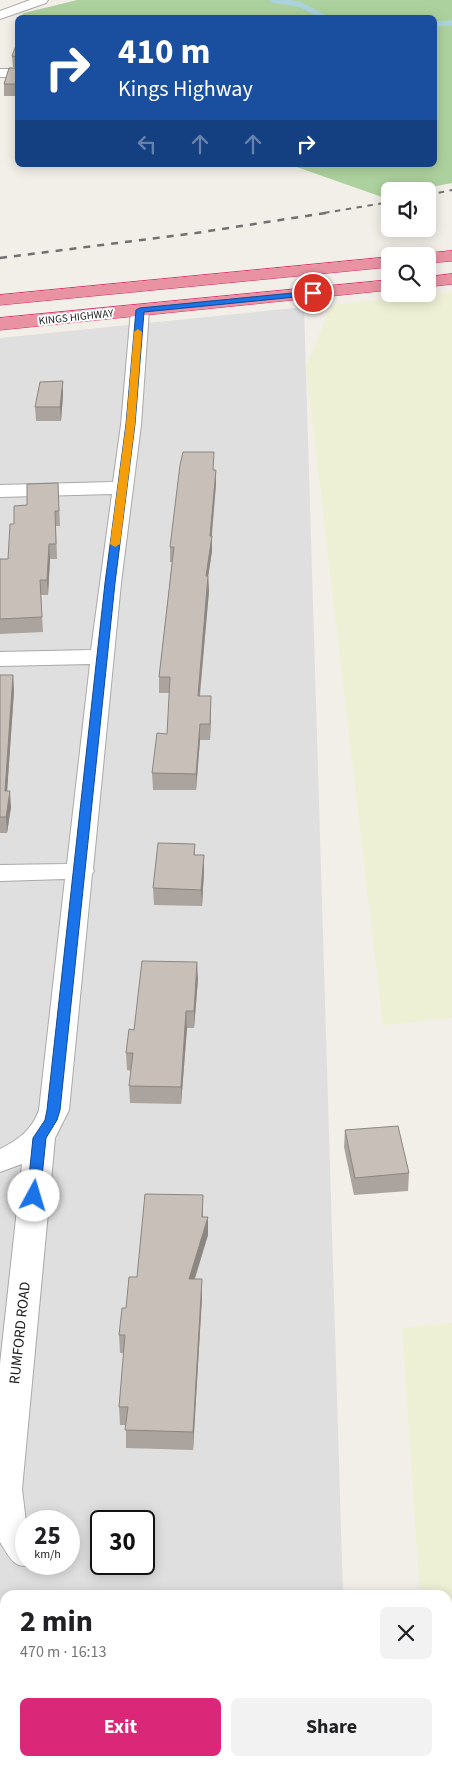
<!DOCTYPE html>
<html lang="en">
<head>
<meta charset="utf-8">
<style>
  :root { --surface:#fff; --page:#f2f2f2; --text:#202124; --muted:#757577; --accent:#db2777 }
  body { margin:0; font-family:"Source Sans 3",sans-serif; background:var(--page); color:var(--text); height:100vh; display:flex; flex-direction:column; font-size:19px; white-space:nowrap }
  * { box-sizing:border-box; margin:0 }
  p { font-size:16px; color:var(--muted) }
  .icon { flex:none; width:28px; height:28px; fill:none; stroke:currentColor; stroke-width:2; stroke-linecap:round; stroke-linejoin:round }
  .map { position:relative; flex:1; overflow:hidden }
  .sheet { position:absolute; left:0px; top:1590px; width:452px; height:176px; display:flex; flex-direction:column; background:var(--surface); border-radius:15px 15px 0 0; box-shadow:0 2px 12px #0003 }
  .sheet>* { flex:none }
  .hud { position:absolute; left:15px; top:15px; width:422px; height:152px; border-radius:8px; box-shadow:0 2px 12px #0003; background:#1a4fa0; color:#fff; overflow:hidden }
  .buttons { position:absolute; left:381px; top:182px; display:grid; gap:10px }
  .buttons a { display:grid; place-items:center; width:55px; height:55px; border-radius:8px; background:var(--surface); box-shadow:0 2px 12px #0003; font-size:25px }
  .speed { position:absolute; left:15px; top:1510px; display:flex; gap:10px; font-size:25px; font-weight:700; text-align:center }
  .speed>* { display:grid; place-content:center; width:65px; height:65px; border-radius:50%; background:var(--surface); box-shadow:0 2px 12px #0003; line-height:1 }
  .speed small { font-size:12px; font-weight:400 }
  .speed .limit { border:2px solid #111; border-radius:8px; background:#fff; color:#111 }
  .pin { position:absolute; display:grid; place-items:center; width:42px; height:42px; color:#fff; margin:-21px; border:2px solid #fff; border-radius:50%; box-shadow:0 1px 5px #0007 }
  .me { position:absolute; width:55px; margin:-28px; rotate:6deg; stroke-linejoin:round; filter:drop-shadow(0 0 4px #0008) }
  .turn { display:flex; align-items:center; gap:18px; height:105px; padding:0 20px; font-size:22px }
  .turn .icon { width:65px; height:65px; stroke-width:2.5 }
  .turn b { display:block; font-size:35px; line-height:42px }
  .lanes { display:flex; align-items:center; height:48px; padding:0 20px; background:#0003; justify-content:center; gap:25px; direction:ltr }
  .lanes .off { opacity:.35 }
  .round { display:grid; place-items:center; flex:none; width:52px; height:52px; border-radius:8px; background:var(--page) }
  .summary { display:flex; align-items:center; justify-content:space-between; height:85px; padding:0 20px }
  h1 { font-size:30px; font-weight:700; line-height:38px }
  .button { display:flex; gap:10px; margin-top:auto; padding:10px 20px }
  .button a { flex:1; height:58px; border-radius:8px; background:var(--accent); color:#fff; font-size:20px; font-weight:700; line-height:58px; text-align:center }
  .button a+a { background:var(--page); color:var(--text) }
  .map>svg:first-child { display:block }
  .residential { fill:#e0dfdf; fill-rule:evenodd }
  .farmland { fill:#eef0d5 }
  .forest { fill:#add19e }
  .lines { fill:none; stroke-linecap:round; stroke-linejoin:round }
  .stream { stroke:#aad3df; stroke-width:5 }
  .street-casing { stroke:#a9a9a9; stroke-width:2 }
  .highway-casing { stroke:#dc2a67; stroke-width:1 }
  .street { fill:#fff; fill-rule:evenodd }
  .highway { fill:#e892a2; fill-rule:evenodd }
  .rail-far1 { stroke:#707070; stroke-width:2; stroke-dasharray:5.5 5.5; stroke-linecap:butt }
  .rail { stroke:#707070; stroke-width:2.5; stroke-dasharray:7 7; stroke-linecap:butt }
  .wall { fill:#aba49e }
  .shaded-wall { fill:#8b8681 }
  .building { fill:#c7bfb8; stroke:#8b8681 }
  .route { fill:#1a73e8; stroke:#114b97 }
  .slow { fill:#f59e0b }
  .labels { text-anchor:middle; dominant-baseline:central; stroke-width:4; stroke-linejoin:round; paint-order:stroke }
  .far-street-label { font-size:11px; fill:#222; stroke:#fff }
  .near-street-label { font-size:15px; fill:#222; stroke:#fff }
</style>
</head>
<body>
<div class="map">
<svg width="452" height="1766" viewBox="0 0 452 1766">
  <rect width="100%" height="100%" fill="#f2efe9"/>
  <path class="residential" d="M304,307L343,1595H5V1761H348V1766H0V338ZM26,1521H69V1564H26ZM101,1521H144V1564H101Z"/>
  <g class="farmland">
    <polygon points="452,292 452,1018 383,1025 306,367 331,305"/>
    <polygon points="452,1323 452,1766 431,1766 431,1761 448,1761 448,1595 420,1595 402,1328"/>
  </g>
  <polygon class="forest" points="77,0 452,0 452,183 411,191 390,191 390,195 382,197 291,165 435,165 435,18 19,17 24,13"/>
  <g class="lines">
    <g class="stream">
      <polyline points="272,0 299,4 326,18"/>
      <polyline points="435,24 452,23"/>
    </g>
    <g class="street-casing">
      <g id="street">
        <polygon points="30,0 48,0 46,3 0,19 0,11"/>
        <rect x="0" y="69" width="18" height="8"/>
        <path d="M140,305L146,306L149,310L141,425L121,583L93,869L94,871L92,874L69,1110L55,1138L22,1489L26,1522V1564H36C14,1571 10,1558 0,1542V1364L22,1164L0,1172V1149C18,1140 32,1130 39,1110L65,879L0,881V865L67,864L90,664L0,666V652L91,650L112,494L0,497V485L113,482L121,425L131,310L134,306Z"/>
      </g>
    </g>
    <g class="highway-casing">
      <g id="highway">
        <polygon points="452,251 452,261 428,263 428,256 420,256 428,253"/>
        <polygon points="390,257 390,267 0,305 0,295"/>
        <polygon points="452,274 452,284 428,287 428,277"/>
        <polygon points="390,280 390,290 0,330 0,318"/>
      </g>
    </g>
    <use href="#street" class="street"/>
    <use href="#highway" class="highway"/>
    <g class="rail-far1">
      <polyline points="428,195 452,190"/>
      <polyline points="324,213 390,202"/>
    </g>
    <polyline class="rail" points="0,258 196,233 332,212"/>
  </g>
  <g class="wall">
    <polygon points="18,40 18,68 13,67 12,56"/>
    <polygon points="17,68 18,96 4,96 4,84"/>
    <polygon points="63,381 63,395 61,421 36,421 35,407"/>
    <polygon points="214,470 216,470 216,484 212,536 212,551 208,576 209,591 200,696 211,712 210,740 200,740 196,790 153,790 152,773 167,734 170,693 159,693 159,677 172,562 170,562 170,547"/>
    <polygon points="58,483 60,526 56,526 57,559 50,559 48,595 41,595 43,632 0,634 0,559 8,559 27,505"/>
    <polygon points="0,675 13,675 14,691 7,791 11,807 7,833 0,833"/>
    <polygon points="195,844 195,855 204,871 202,906 154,905 153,888"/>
    <polygon points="198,979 194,1028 187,1028 181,1104 130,1103 129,1086 131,1071 127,1070 126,1053 134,1030"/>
    <polygon points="345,1130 409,1173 408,1191 354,1195 344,1147"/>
    <polygon points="203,1195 203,1217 208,1217 208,1235 195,1279 202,1279 202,1297 193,1450 126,1448 126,1425 120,1425 119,1407 124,1353 120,1353 119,1335 126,1308 137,1277"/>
    <polygon points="109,1761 142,1761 109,1762"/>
    <rect x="217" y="1761" width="74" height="5"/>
  </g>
  <g class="shaded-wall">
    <polygon points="63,381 63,395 61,421 60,407"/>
    <polygon points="216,470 216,484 211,540 212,536 212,551 206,591 206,576"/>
    <polygon points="49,544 50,559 48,595 47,580"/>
    <polygon points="208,576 209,591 198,711 198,696"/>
    <polygon points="13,675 14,691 6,807 5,791"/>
    <polygon points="211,696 211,712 210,740 210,724"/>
    <polygon points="200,724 200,740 196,790 196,774"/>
    <polygon points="10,791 11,807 7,833 6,817"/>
    <polygon points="204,855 204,871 202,906 201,890"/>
    <polygon points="197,962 198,979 194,1028 194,1011"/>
    <polygon points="186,1011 187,1028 181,1104 181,1087"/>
    <polygon points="203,1195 203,1212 202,1235 202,1217"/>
    <polygon points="208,1217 208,1235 189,1296 189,1279"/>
    <polygon points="202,1279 202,1297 193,1450 193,1432"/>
  </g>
  <g class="building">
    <polygon points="18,40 18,57 12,56"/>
    <polygon points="9,68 18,68 18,84 4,84"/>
    <polygon points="63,381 60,407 35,407 40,382"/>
    <polygon points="183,452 214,452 213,470 216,470 210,536 212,536 206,576 208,576 198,696 211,696 210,724 200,724 196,774 152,773 157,733 167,734 170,677 159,677 174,547 170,547 180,465"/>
    <polygon points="58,483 59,511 55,511 56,544 49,544 47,580 40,580 42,617 0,619 0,559 8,559 10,524 14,524 14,506 27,505 27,484"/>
    <polygon points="0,675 13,675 5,791 10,791 6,817 0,817"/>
    <polygon points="158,843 195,844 194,855 204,855 201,890 153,888"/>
    <polygon points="142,961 197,962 194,1011 186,1011 181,1087 129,1086 133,1053 126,1053 129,1029 134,1030"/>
    <polygon points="398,1126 409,1173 355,1178 345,1130"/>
    <polygon points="145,1194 203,1195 202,1217 208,1217 189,1279 202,1279 193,1432 125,1430 128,1407 119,1407 125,1335 119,1335 122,1308 126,1308 129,1277 137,1277"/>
    <rect x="229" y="1761" width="38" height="5"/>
  </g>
  <polygon class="route" points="313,291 316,291 316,295 144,312 135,424 115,583 60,1110 57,1120 46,1138 40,1196 38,1200 29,1200 27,1196 33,1138 45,1120 47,1110 105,583 126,424 136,310 140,308"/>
  <polygon class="slow" points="138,329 142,332 135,424 120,544 115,547 110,544 126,424 134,332"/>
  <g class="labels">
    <g class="far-street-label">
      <text transform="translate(76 317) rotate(-6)">KINGS HIGHWAY</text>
    </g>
    <g class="near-street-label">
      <text transform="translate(20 1333) rotate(-84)">RUMFORD ROAD</text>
    </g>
  </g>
</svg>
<div class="buttons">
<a><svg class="icon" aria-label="sound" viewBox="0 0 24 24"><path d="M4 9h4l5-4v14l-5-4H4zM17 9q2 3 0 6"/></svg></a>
<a><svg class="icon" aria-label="search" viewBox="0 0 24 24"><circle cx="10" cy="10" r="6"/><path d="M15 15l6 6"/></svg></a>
</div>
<div class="speed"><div>25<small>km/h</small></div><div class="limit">30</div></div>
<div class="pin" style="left:313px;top:293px;background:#d93025"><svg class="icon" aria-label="arrive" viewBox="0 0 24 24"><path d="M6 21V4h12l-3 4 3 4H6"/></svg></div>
<svg class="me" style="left:34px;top:1196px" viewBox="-20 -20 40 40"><circle r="19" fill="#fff"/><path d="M0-13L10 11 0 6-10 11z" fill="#1a73e8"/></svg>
<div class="hud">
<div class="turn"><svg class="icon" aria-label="right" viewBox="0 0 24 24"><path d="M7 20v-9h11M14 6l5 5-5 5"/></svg><div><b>410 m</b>Kings Highway</div></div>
<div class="lanes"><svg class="icon off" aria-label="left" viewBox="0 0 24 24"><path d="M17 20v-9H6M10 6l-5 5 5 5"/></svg><svg class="icon off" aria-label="ahead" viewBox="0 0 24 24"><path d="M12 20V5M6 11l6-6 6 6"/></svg><svg class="icon off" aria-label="ahead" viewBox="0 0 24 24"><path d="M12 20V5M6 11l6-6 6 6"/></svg><svg class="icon" aria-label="right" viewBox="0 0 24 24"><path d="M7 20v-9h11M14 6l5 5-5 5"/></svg></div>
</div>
<section class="sheet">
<div class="summary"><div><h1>2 min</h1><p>470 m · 16:13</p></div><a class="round"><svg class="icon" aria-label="close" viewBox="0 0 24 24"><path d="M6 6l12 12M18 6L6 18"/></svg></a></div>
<div class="button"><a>Exit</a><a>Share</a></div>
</section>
</div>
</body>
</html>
